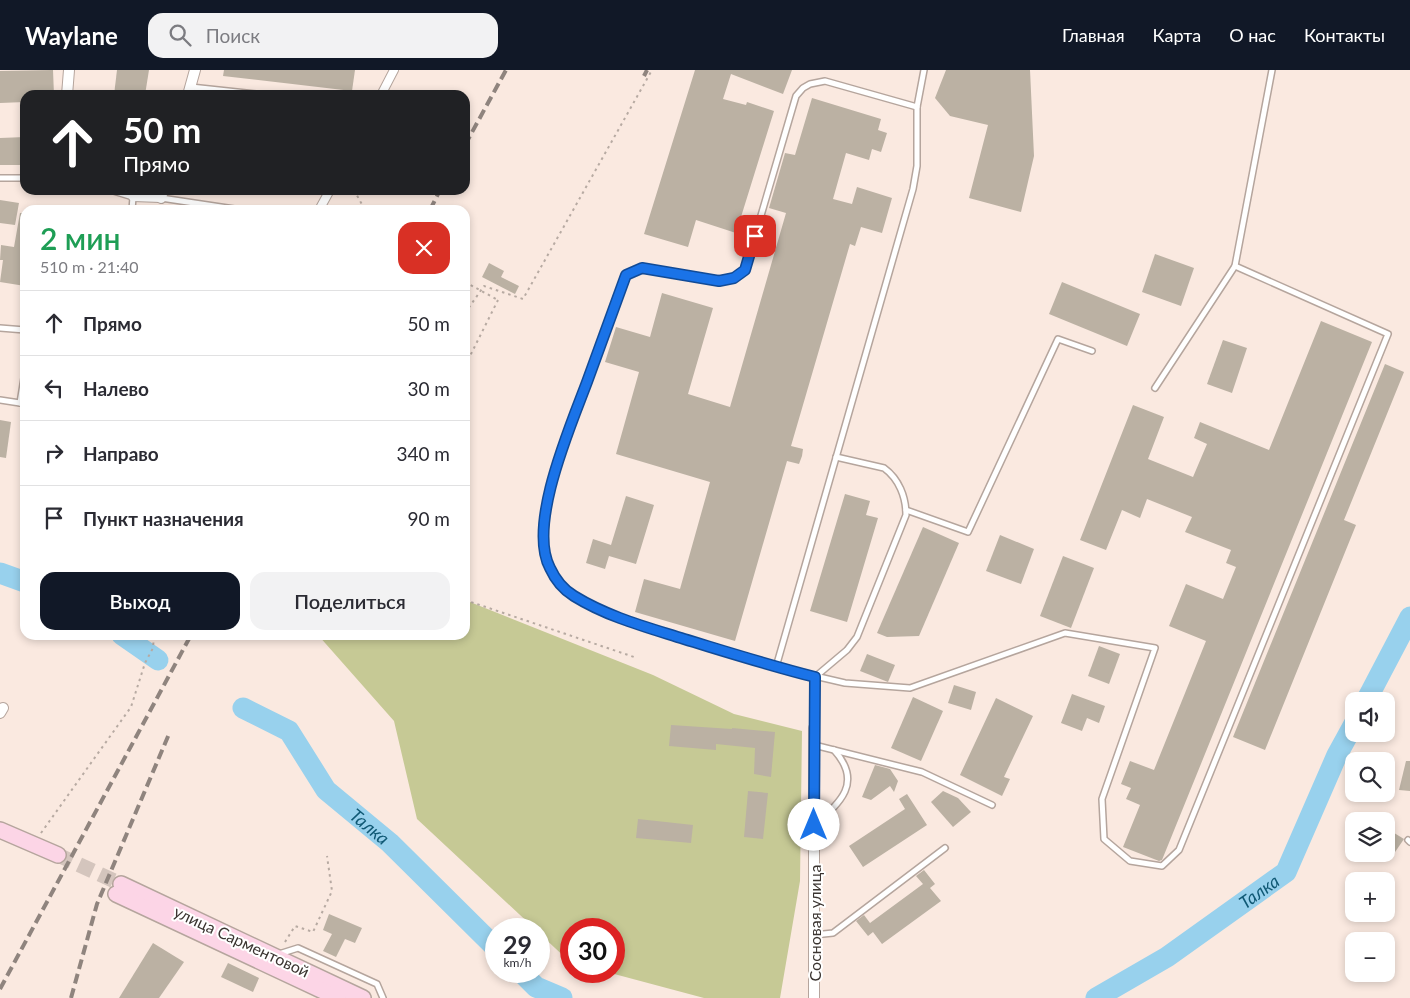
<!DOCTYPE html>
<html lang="ru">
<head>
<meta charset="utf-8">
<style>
  :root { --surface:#fff; --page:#f2f2f3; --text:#2b2b33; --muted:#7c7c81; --line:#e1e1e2; --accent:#111827 }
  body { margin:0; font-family:Lato,sans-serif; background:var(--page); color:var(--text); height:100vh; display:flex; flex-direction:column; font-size:19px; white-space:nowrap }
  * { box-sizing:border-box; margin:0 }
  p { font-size:16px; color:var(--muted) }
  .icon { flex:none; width:28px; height:28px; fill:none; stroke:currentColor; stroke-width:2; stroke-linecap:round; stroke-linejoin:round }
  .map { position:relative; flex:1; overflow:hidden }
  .details { position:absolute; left:20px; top:135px; width:450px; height:435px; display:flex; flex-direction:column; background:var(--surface); border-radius:15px; box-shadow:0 2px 8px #0003 }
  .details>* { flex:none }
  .hud { position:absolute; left:20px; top:20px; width:450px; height:105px; border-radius:15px; box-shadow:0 2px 8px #0003; background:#202124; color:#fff; overflow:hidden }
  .fabs { position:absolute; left:1345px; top:622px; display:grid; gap:10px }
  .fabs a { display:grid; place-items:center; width:50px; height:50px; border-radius:10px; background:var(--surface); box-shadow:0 2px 8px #0003; font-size:25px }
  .speed { position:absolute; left:485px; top:848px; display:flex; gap:10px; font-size:25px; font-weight:700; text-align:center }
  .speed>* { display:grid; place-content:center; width:65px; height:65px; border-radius:50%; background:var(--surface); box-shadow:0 2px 8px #0003; line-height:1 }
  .speed small { font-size:12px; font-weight:400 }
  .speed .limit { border:8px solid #d22; background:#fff; color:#111 }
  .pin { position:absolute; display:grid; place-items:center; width:42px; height:42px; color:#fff; margin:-21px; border-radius:10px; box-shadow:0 2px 8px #0006 }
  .me { position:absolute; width:55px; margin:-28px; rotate:0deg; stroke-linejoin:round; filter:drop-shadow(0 0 4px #0008) }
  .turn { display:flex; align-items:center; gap:18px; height:105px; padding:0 20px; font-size:22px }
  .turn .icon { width:65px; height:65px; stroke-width:2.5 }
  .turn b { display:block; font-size:35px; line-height:42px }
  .round { display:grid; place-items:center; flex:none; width:52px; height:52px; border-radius:15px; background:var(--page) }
  .overview { display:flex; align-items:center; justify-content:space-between; height:85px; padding:0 20px }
  h1 { font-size:30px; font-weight:600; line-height:38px; color:#1e9e55 }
  .button { display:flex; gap:10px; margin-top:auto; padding:10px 20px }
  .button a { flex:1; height:58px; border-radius:15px; background:var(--accent); color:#fff; font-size:20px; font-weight:600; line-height:58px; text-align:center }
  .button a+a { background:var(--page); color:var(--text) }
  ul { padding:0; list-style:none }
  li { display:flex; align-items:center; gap:15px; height:65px; padding:0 20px; border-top:1px solid var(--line) }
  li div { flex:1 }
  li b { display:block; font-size:19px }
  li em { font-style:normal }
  header { display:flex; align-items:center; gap:30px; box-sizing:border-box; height:70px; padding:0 25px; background:var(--accent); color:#fff }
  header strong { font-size:24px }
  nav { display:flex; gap:28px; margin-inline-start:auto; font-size:18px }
  .search { width:350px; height:45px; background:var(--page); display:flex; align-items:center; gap:12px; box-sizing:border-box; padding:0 18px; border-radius:15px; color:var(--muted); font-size:19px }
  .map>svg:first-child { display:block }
  .green { fill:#c6c995 }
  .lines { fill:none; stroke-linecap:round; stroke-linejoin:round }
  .river { stroke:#98d1ed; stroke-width:21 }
  .building { fill:#bbb1a3 }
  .secondary-tunnel { stroke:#d4c5bd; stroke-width:15; stroke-dasharray:15 8; stroke-linecap:butt }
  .service-casing { stroke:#b5a59d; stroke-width:8 }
  .pedestrian-casing { stroke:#b5a59d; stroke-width:10 }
  .minor-casing { stroke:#b5a59d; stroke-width:12 }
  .secondary-casing { stroke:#b5a59d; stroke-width:18 }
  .path { stroke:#b7aaa2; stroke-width:2; stroke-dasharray:2.5 4; stroke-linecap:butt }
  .service { stroke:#fff; stroke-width:5 }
  .pedestrian { stroke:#fff; stroke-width:8 }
  .minor { stroke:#fff; stroke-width:10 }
  .secondary { stroke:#fcd5e6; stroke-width:15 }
  .rail { stroke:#8f847e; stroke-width:4; stroke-dasharray:10 5; stroke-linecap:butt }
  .path-bridge { stroke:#b7aaa2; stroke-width:2; stroke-dasharray:2.5 4; stroke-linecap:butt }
  .route-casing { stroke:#114b97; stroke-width:12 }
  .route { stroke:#1a73e8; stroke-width:9 }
  .labels { text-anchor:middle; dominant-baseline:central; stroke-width:4; stroke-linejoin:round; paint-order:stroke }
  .street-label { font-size:16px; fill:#3b3531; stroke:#fff }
  .water-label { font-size:18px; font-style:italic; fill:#105975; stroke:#fff }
</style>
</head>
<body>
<header>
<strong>Waylane</strong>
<div class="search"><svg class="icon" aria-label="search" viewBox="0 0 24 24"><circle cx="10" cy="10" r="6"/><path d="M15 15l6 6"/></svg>Поиск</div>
<nav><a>Главная</a><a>Карта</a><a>О нас</a><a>Контакты</a></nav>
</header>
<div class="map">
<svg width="1410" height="928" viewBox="0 0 1410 928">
  <rect width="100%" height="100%" fill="#fae9e0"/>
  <polygon class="green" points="465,530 653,605 734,644 802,661 800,811 780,928 704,928 603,901 614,901 614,859 571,859 571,893 539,863 539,859 535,859 417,749 394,651 318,565 465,565"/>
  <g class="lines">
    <g class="river">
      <polyline points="0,503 25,512"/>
      <polyline points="122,565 158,590"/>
      <polyline points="1366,631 1410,547"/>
      <path id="s1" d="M243,638L289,661L326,720L390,773L496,878"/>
      <polyline points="520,901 536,917 562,928"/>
      <path id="s2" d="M1096,928L1167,887L1286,802L1337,685L1354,654"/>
    </g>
  </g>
  <g class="building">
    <polygon points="53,0 54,25 25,25 25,32 0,33 0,1"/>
    <polygon points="117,0 149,0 145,25 114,25"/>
    <polygon points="224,0 355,0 352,21 223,6"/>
    <polygon points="695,0 792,0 783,24 731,4 723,29 746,35 747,32 774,41 736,163 696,150 688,177 644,164"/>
    <polygon points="946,0 1030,0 1034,86 1021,142 969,128 988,55 950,46 935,28"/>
    <polygon points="812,28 881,49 878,60 887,63 881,82 872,79 869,90 846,83 833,129 852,134 857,117 892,128 882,163 861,157 855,176 850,174 791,376 803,379 802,386 799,394 787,391 735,571 635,542 644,509 680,519 710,412 616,384 639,302 605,292 616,257 650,267 662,223 713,238 688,324 730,337 786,143 769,138 785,83 795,85"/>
    <polygon points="25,67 25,95 0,95 0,68"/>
    <polygon points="0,130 19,133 15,155 0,153"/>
    <polygon points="20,143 25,143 25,216 0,212 3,190 0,190 1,175 14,177"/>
    <polygon points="1155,184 1194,198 1181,236 1142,222"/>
    <polygon points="489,193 504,201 501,207 519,216 515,224 482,207"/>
    <polygon points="1062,212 1140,244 1127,276 1049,244"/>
    <polygon points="1321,251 1372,272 1162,790 1159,791 1123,777 1140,735 1126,729 1131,718 1121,714 1130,691 1154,700 1206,571 1169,556 1186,514 1223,529 1236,497 1226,493 1231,480 1185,462 1192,447 1147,429 1140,448 1122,440 1106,480 1080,470 1133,335 1164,347 1148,389 1193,407 1207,374 1194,368 1200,352 1269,380"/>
    <polygon points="1223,270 1247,278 1232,323 1207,314"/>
    <polygon points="1385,294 1404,302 1344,450 1356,455 1265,680 1233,667"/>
    <polygon points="0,350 11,352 6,388 0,387"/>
    <polygon points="845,424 870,431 866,445 878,448 847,552 810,541"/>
    <polygon points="626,426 654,435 636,494 609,486 605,499 586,493 593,469 611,475"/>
    <polygon points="923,457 959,473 919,566 887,567 877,563"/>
    <polygon points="1000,465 1034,479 1021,514 986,501"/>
    <polygon points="1063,486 1094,498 1071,558 1040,546"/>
    <polygon points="1099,576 1120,584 1109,614 1088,606"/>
    <polygon points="867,584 895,595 888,612 860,601"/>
    <polygon points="954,615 976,622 971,640 948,633"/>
    <polygon points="1072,624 1105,636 1099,653 1087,648 1082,661 1061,653"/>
    <polygon points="913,627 943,641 921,691 891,678"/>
    <polygon points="996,628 1033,646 1004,707 1010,709 1002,726 960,705"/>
    <polygon points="671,655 732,659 732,658 775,662 771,707 754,704 755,678 716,674 716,680 669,676"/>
    <polygon points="1406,691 1410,691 1410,721 1399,720"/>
    <polygon points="875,695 890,699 898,711 894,722 890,716 871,730 862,727"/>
    <polygon points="748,721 768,723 763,769 744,767"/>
    <polygon points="943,721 958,728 971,742 953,757 931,732"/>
    <polygon points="907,724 927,755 863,797 849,776 905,739 899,729"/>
    <polygon points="638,749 693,755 691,773 636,768"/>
    <polygon points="1386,758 1404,769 1393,785 1386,781"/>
    <polygon points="924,800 935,814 930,818 941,831 882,874 873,862 868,866 856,851 864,845 870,853 923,814 916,806"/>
    <polygon points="329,844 362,858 355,873 345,869 336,887 323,881 332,864 323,860"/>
    <polygon points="153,873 184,892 159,928 119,928"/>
    <polygon points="228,893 259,908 253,922 221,907"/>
  </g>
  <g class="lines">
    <polyline class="secondary-tunnel" points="58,785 121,814"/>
    <g class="service-casing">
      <g id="service">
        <polyline points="191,17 265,25"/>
        <path d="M917,37L825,11L810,14L803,18L796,26L745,200C707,228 658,183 626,205L558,391L547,435L544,457L545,479L549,496L559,512L573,525L611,546L776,597L845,613L910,618L1065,563L1155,578L1102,729L1104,769L1130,791L1162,796L1179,780L1388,264L1235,196"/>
        <polyline points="0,108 25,108"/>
        <polyline points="110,120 133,127 132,140"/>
        <polyline points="161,128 241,140"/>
        <polyline points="0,258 25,260"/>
        <polyline points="1155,318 1235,196 1272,0"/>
        <polyline points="0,330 20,333 25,330"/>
        <polyline points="20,333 25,302"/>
        <polyline points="906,440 968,462 1058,269 1092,281"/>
        <polyline points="776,597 913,119 917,96 917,37 924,0"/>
        <path d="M814,658L815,607L847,580L857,567L906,445C906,427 899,409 884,398L836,387"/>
        <polyline points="814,675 922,702 992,735"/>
        <path d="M814,755C841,733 863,712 834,680"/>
        <polyline points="1408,770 1410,772"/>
        <polyline points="814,865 833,863 945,778"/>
        <polyline points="279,884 298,878 377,914 383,928"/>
      </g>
    </g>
    <g class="pedestrian-casing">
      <g id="pedestrian">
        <polyline points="381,25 394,0"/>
        <polyline points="133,127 161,128"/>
        <polyline points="319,140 330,120"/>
      </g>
    </g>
    <g class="minor-casing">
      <g id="minor">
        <polyline points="67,25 69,0"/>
        <polyline points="188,25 195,0"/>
        <polyline points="161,128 163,120"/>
        <polyline points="0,643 3,638"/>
        <polyline points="814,658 814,928"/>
      </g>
    </g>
    <g class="secondary-casing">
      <g id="secondary">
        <polyline points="0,760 58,785"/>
        <polyline points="121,814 363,928"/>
        <polyline points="116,824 338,928"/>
      </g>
    </g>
    <g class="path">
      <polyline points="354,120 365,140"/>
      <polyline points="465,243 484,216 523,229 652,0"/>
      <polyline points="465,296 498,230"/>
      <polyline points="465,530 637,588"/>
      <polyline points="41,763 131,637 145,593 153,578 154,565"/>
      <polyline points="285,872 295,856 313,862 332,821 327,786"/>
    </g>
    <use href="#service" class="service"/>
    <use href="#pedestrian" class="pedestrian"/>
    <use href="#minor" class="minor"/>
    <use href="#secondary" class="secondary"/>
    <g class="rail">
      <polyline points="644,6 647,0"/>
      <polyline points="465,75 506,0"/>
      <polyline points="430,140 440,120"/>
      <polyline points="0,919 191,565"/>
      <polyline points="71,928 97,834 169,664"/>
    </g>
    <polyline class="path-bridge" points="465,212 498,230"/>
  </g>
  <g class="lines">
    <g class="route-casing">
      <path id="route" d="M755,166L745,200L734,208L719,211L642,198L626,205C613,240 600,276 587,312C571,355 527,455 550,498C555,509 564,520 574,526C608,547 646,557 684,569C727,582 771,596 815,607L814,755"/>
    </g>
    <use href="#route" class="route"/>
  </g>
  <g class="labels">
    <g class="street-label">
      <text transform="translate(814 853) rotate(-90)">Сосновая улица</text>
      <text transform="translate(242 871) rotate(25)">улица Сарментовой</text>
    </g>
    <g class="water-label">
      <text stroke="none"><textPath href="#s1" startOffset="178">Талка</textPath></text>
      <text stroke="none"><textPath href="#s2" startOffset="195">Талка</textPath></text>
    </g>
  </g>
</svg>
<div class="fabs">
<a><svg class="icon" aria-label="sound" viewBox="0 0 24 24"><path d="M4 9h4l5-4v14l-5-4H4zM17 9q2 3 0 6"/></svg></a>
<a><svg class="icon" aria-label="search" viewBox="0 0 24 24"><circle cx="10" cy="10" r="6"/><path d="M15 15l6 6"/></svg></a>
<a><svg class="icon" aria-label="layers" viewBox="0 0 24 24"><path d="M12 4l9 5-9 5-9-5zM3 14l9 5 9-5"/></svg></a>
<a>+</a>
<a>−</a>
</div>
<div class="speed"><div>29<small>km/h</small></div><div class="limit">30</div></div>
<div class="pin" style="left:755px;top:166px;background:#d93025"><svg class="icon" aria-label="arrive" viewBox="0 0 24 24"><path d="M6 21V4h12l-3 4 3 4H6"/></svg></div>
<svg class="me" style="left:814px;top:755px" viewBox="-20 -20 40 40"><circle r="19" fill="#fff"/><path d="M0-13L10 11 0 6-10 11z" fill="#1a73e8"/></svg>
<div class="hud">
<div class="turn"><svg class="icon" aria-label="ahead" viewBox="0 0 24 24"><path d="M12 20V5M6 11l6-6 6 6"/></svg><div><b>50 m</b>Прямо</div></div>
</div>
<section class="details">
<div class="overview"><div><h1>2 мин</h1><p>510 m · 21:40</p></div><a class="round" style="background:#d93025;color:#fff"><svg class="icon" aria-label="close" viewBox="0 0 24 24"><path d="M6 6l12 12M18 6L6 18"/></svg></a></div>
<ul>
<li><svg class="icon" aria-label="ahead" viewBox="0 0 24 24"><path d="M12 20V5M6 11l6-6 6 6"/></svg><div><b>Прямо</b></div><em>50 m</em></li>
<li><svg class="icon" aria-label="left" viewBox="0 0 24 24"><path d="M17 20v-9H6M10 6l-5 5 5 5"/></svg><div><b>Налево</b></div><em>30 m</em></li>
<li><svg class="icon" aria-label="right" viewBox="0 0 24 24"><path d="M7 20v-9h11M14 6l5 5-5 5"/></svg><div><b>Направо</b></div><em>340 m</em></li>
<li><svg class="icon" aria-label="arrive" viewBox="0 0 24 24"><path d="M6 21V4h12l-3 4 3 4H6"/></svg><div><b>Пункт назначения</b></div><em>90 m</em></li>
</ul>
<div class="button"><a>Выход</a><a>Поделиться</a></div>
</section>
</div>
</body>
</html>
